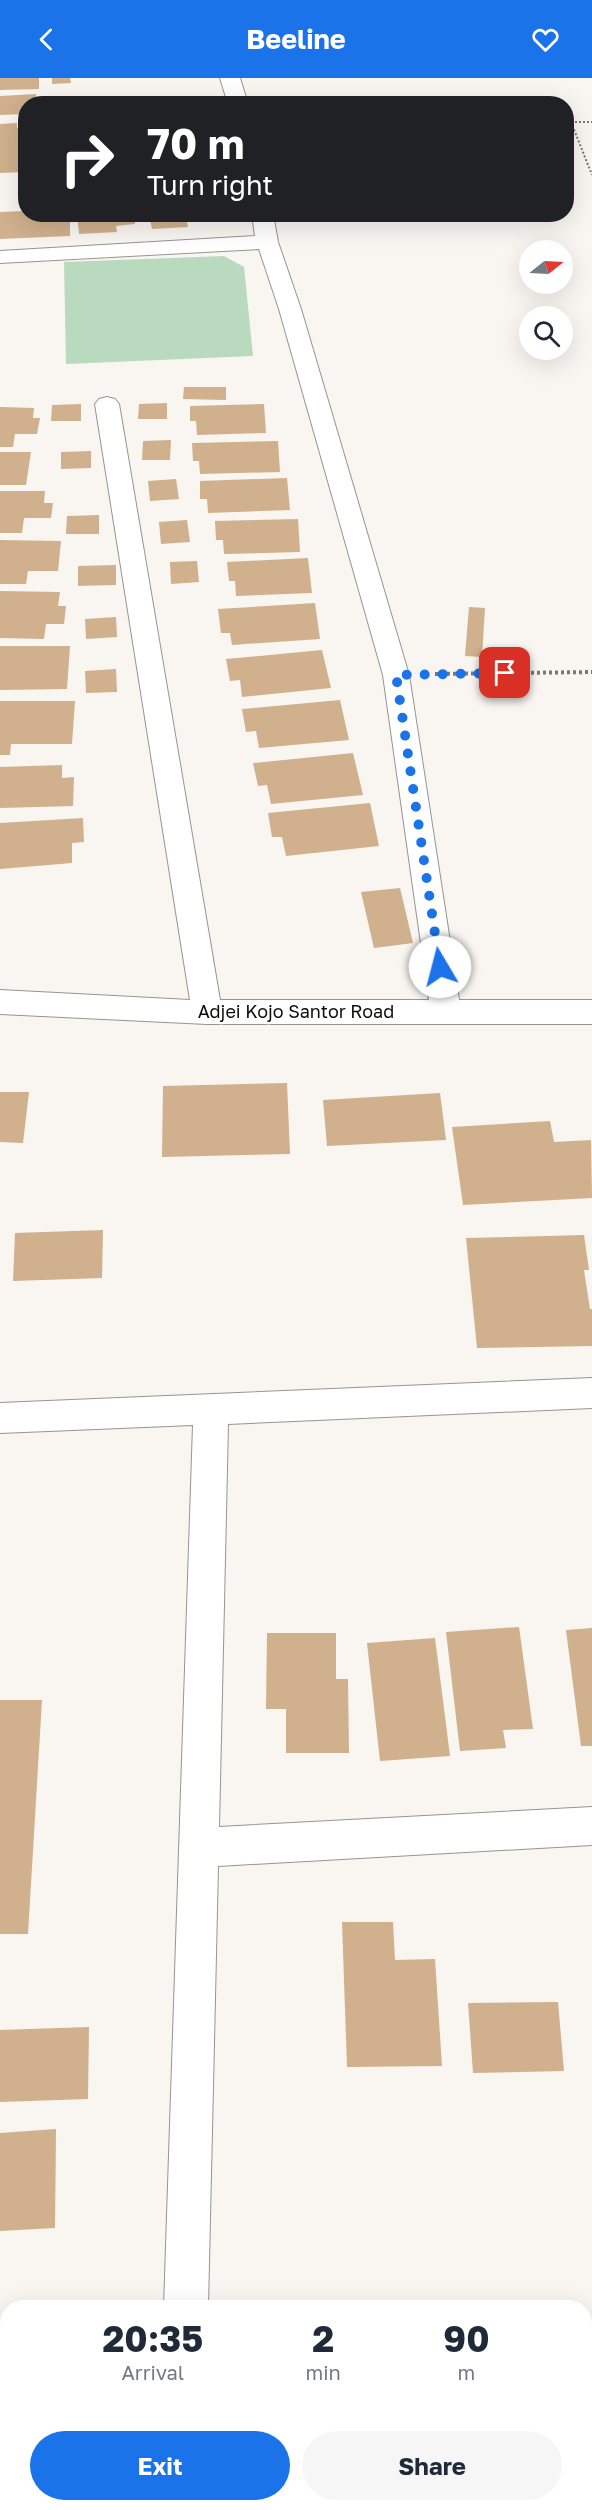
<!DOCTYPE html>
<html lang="en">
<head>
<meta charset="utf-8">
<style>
  :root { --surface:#fff; --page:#f6f6f7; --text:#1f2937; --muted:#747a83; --accent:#1a73e8 }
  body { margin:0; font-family:"Golos Text",sans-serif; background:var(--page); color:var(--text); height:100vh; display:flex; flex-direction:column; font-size:22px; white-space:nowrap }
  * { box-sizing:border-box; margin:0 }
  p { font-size:20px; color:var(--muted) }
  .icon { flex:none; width:33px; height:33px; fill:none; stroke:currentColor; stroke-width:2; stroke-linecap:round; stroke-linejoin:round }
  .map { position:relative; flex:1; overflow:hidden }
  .drawer { position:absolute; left:0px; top:2222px; width:592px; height:212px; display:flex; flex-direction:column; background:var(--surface); border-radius:24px 24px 0 0; box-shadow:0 6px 24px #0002 }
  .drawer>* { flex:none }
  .top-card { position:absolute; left:18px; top:18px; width:556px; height:126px; border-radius:24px; box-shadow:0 6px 24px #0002; background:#202124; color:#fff; overflow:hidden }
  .needle { width:39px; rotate:72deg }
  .tools { position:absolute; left:519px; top:162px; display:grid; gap:12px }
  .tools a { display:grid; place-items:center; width:54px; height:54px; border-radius:50%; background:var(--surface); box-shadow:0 6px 24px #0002; font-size:30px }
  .pin { position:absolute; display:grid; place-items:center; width:51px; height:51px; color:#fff; margin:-26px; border-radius:12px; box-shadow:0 3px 9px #0006 }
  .me { position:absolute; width:66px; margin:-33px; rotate:352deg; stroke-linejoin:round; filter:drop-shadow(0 0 4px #0008) }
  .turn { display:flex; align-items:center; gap:21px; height:126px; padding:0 30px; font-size:27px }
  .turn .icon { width:78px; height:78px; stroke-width:2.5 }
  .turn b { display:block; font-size:42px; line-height:51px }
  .eta { display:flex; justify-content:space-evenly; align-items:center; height:102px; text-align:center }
  .eta b { font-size:36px; font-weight:700; line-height:42px }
  .button { display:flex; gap:12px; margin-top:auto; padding:12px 30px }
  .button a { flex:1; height:69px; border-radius:36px; background:var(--accent); color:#fff; font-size:24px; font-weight:700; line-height:69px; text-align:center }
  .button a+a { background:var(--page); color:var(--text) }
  header { display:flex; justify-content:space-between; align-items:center; height:78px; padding:0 30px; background:var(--accent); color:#fff; font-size:27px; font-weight:700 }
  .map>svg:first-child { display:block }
  .green { fill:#badabf }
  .building { fill:#d0b08d }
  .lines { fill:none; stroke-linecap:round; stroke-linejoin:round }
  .minor-casing { stroke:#989490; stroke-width:2 }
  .path-far1 { stroke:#7a7875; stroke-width:2; stroke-dasharray:2 2; stroke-linecap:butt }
  .path { stroke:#7a7875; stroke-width:4; stroke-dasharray:3 3; stroke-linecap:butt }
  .minor { fill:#fff; fill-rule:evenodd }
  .route { stroke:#1a73e8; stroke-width:10; stroke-dasharray:0 18 }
  .labels { text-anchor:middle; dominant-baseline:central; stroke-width:4.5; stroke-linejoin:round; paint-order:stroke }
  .street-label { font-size:18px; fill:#0e0d0b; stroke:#fff }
</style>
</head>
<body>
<header><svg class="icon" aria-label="back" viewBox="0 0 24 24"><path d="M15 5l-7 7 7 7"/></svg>Beeline<svg class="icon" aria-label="heart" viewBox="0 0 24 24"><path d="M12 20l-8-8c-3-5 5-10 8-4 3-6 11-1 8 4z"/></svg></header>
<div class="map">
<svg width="592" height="2432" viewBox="0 0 592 2432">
  <rect width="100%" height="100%" fill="#f9f5f1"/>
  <polygon class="green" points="224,178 244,189 253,278 66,286 64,184"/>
  <g class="building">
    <polygon points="0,0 39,0 39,11 0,12"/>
    <polygon points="52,0 70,0 71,5 52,6"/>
    <polygon points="36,16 36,26 26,26 26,36 0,37 0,18"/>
    <polygon points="17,45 17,50 26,50 26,94 0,95 0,46"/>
    <polygon points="26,133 26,136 70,136 70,158 0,161 0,134"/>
    <polygon points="77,136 134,136 135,146 116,148 117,154 79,156"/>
    <polygon points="149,136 207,136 208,142 187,144 188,149 152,151"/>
    <polygon points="184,309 226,309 226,322 183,321"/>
    <polygon points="167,325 167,341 138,341 139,326"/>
    <polygon points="81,326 81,343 51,343 52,327"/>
    <polygon points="264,326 266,355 197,357 196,343 190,343 190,328"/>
    <polygon points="0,329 34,330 33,340 40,340 37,356 15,356 13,369 0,369"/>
    <polygon points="171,362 170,382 142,382 143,363"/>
    <polygon points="278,363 280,394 200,396 199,383 193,383 192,365"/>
    <polygon points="91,373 91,390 61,391 61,374"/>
    <polygon points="0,374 31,374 26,407 0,407"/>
    <polygon points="287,400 290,432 208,435 207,421 200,421 200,403"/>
    <polygon points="176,401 179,421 150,423 148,403"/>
    <polygon points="0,413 45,413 44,425 53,425 51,440 24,440 22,455 0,455"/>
    <polygon points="99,437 99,456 66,456 67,438"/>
    <polygon points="298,441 300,474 224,476 223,462 216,462 215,443"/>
    <polygon points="187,442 190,464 161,466 159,444"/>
    <polygon points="0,462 61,463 58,493 28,493 26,506 0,506"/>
    <polygon points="308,480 312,515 236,518 235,503 229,503 227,484"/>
    <polygon points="197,483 199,504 171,506 170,484"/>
    <polygon points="116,487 116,507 78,508 78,488"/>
    <polygon points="0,513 60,514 58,528 66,528 64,546 46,546 44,561 0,560"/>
    <polygon points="315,525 320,561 232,567 230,555 221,555 218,531"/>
    <polygon points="469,529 485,530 482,579 465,578"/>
    <polygon points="116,539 117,559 86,561 85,541"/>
    <polygon points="0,568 70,568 67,611 0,612"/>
    <polygon points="322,572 331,610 242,619 240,602 230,603 226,581"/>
    <polygon points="116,591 117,614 86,615 85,593"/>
    <polygon points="340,622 349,662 259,670 256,653 246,654 242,631"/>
    <polygon points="0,623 75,623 72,666 11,666 10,677 0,677"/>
    <polygon points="353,675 363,717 271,726 267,707 258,708 253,685"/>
    <polygon points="62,687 62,700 74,699 73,728 0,730 0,689"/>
    <polygon points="370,725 379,768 286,778 282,759 272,759 268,735"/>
    <polygon points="83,740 84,764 72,765 72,785 0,791 0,745"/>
    <polygon points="400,810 413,865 374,870 361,814"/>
    <polygon points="287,1005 290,1076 162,1079 163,1008"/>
    <polygon points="0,1014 29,1014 23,1065 0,1064"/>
    <polygon points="440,1015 446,1062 327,1068 323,1022"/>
    <polygon points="550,1043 554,1064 591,1062 592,1120 463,1127 452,1049"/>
    <polygon points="103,1152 102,1200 13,1203 15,1155"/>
    <polygon points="584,1157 589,1192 584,1192 590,1231 592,1231 592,1268 477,1270 466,1160"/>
    <polygon points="519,1549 533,1651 503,1652 506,1670 460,1673 446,1554"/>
    <polygon points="592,1550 592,1668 581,1668 566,1552"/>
    <polygon points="267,1555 336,1555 336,1601 348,1601 349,1675 286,1675 286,1631 266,1631"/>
    <polygon points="435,1560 450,1678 380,1683 367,1565"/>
    <polygon points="0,1622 42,1622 28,1856 0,1856"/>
    <polygon points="342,1844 393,1844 395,1882 435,1881 442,1988 347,1989"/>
    <polygon points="558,1924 564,1993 473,1995 468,1925"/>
    <polygon points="89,1949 88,2021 0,2024 0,1952"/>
    <polygon points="56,2051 55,2150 0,2153 0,2055"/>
    <polygon points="365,2426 571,2426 572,2432 365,2432"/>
  </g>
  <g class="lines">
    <g class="minor-casing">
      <g id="minor">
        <polygon points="220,0 240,0 248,26 228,26"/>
        <polygon points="252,136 273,136 278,164 301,231 409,597 459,922 592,922 592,946 207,946 0,936 0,912 190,922 95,326 99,321 107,319 115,321 119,326 220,922 429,922 383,597 279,231 259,171 0,185 0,173 255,158"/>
        <polygon points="592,1300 592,1330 228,1346 219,1749 592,1729 592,1767 218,1788 208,2229 164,2229 193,1347 0,1355 0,1325"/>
        <rect x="157" y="2426" width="46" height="6"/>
      </g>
    </g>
    <g class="path-far1">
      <polyline points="567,44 592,44"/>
      <polyline points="571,44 592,97"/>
    </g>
    <polyline class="path" points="435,596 592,594"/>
    <use href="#minor" class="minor"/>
  </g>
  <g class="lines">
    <polyline class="route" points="440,889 396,597 505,595"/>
  </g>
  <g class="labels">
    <g class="street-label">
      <text x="296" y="933">Adjei Kojo Santor Road</text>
    </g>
  </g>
</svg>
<div class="tools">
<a><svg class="needle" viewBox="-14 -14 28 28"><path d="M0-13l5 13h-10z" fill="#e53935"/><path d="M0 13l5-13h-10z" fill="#747a83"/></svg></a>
<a><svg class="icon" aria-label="search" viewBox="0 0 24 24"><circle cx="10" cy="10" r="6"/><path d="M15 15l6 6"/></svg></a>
</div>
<div class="pin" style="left:505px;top:595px;background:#d93025"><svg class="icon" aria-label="arrive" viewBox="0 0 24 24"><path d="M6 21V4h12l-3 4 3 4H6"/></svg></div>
<svg class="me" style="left:440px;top:889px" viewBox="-20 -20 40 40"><circle r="19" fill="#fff"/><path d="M0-13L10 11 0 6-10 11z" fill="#1a73e8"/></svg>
<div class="top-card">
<div class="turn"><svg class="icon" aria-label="right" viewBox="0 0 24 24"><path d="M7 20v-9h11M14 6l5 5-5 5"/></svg><div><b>70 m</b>Turn right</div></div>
</div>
<section class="drawer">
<div class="eta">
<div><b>20:35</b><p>Arrival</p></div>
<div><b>2</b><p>min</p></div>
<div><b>90</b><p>m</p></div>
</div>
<div class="button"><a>Exit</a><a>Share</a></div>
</section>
</div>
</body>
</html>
